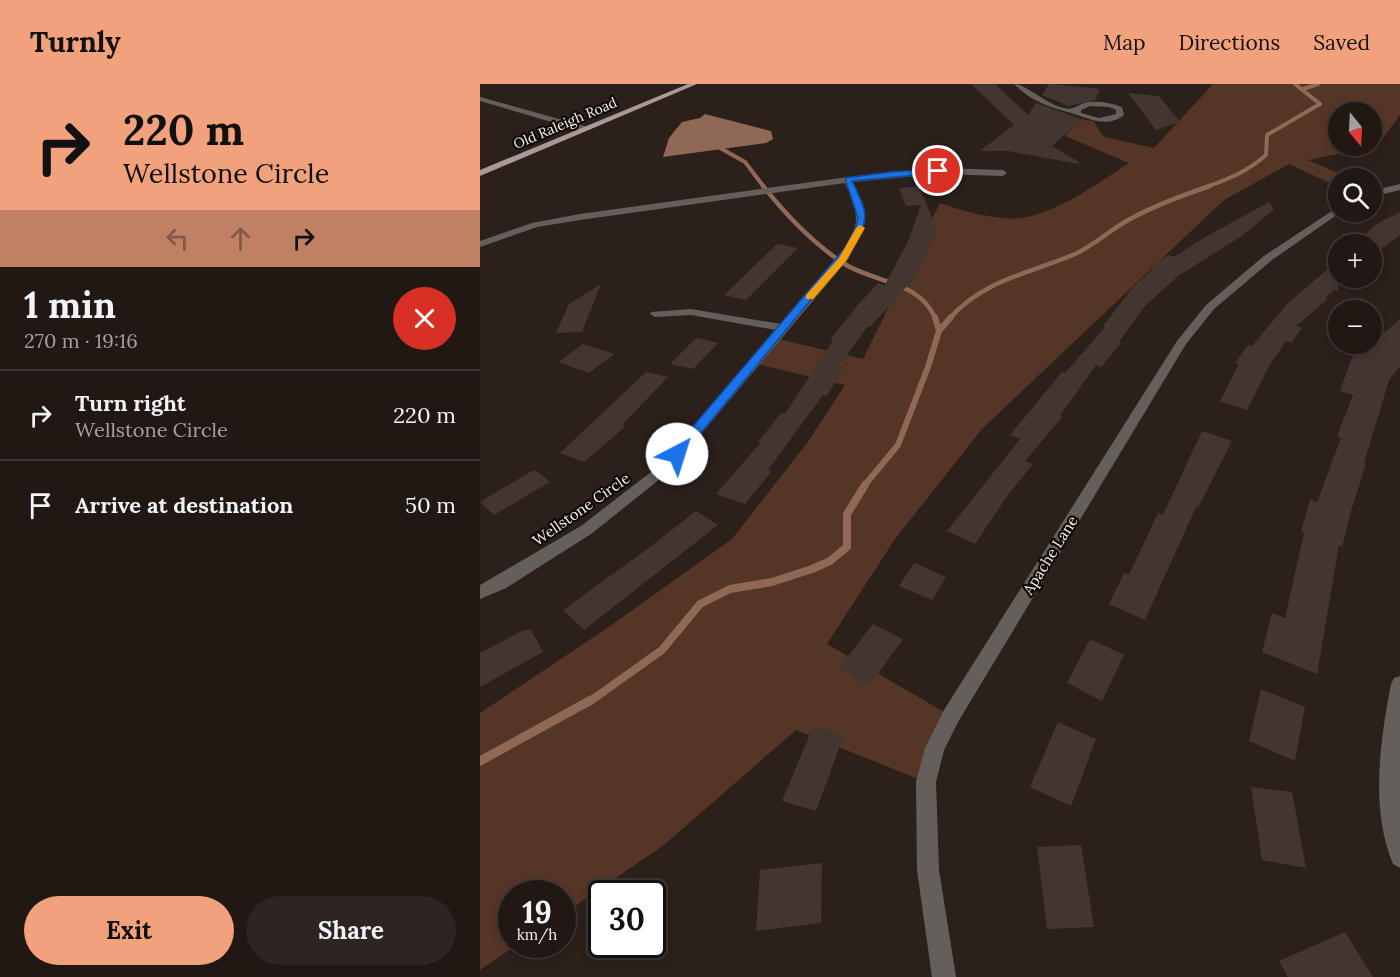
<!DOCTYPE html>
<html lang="en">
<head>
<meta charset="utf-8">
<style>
  :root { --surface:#211814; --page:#2d2522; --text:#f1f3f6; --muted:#a2a0a0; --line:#3e3734; --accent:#f1a17c }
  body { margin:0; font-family:Lora,serif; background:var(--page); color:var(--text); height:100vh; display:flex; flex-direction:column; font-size:22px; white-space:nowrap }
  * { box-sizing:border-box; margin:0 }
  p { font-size:20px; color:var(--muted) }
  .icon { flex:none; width:33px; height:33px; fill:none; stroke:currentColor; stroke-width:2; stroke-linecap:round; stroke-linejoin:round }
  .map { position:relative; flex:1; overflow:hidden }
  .details { display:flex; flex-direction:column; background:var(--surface); width:480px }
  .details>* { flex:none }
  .guide { background:#f1a17c; color:#111; overflow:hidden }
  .needle { width:39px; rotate:162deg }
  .controls { position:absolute; left:848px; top:18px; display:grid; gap:12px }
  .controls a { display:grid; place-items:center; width:54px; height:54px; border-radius:50%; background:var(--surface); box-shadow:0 3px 9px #0003,0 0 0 2px var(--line); font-size:30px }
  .speed { position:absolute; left:18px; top:796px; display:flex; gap:12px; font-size:30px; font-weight:700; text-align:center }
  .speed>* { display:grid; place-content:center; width:78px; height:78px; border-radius:50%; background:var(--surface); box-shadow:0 3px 9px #0003,0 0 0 2px var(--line); line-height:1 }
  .speed small { font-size:15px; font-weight:400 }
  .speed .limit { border:3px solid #111; border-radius:9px; background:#fff; color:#111 }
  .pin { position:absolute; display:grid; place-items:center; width:51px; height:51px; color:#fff; margin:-26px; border:3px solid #fff; border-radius:50%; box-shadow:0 2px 6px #0007 }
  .me { position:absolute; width:66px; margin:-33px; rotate:40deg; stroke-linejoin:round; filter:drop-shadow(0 0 4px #0008) }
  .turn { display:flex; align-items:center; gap:21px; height:126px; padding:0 24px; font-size:27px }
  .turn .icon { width:78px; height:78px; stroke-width:2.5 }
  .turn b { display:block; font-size:42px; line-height:51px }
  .lanes { display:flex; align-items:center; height:57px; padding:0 24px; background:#0003; justify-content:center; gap:30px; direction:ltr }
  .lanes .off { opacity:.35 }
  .round { display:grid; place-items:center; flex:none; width:63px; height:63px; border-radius:32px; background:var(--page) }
  .head { display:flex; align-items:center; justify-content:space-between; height:102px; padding:0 24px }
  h1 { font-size:36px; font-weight:700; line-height:45px }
  .primary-button { display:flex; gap:12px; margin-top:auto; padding:12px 24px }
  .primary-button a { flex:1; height:69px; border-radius:36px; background:var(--accent); color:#111; font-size:24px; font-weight:700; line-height:69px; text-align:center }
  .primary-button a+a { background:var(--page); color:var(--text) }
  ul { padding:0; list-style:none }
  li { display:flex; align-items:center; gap:18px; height:90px; padding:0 24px; border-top:2px solid var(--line) }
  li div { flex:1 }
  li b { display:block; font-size:22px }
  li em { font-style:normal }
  header { display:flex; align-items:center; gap:36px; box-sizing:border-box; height:84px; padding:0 30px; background:var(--accent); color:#111 }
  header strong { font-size:28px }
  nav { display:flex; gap:33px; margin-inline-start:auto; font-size:21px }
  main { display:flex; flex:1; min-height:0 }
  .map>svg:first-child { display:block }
  .green { fill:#553526; fill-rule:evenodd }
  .water { fill:#906856 }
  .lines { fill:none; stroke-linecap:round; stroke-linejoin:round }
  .stream-far4 { stroke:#906856; stroke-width:4 }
  .stream-far3 { stroke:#906856; stroke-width:4.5 }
  .stream-far2 { stroke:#906856; stroke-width:6 }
  .stream-far1 { stroke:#906856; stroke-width:8 }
  .stream { stroke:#906856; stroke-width:9 }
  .building { fill:#433631 }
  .minor { fill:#655f5c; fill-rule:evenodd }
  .major { fill:#a89b95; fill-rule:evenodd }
  .route { fill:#1a73e8; stroke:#114b97; stroke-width:1.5 }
  .slow { fill:#f59e0b }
  .labels { text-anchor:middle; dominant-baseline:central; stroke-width:4.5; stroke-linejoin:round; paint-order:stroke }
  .far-street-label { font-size:14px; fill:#faf2ee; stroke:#100b09 }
  .street-label { font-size:15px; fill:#faf2ee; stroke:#100b09 }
</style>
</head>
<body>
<header>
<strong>Turnly</strong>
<nav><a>Map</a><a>Directions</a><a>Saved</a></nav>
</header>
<main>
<section class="details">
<div class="guide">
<div class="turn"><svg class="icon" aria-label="right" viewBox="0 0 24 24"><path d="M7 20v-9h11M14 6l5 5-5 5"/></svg><div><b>220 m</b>Wellstone Circle</div></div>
<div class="lanes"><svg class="icon off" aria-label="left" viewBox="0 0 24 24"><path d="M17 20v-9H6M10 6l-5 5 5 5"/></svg><svg class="icon off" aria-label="ahead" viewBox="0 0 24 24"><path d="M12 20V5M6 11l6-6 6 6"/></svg><svg class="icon" aria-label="right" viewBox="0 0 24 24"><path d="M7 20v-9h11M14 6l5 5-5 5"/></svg></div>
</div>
<div class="head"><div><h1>1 min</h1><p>270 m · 19:16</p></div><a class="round" style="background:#d93025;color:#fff"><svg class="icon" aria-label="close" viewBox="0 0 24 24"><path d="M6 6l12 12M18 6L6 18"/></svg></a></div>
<ul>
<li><svg class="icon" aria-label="right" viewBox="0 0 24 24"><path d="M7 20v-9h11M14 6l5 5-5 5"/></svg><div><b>Turn right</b><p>Wellstone Circle</p></div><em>220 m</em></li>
<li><svg class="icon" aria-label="arrive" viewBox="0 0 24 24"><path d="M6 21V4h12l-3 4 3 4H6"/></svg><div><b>Arrive at destination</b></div><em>50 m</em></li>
</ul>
<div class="primary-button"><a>Exit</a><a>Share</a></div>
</section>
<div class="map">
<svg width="920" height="893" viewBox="0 0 920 893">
  <rect width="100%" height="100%" fill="#2c201b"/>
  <path class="green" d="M733,0H920V31L897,62L828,76L869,94H858V103L809,80L744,116L502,345L415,455L347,560L471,632L446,698L316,646L184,761L83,830L82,810H32V861H37L0,886V629L133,540L252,455L327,359L365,301L272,279L294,254L383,275L460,119C483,127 517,137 542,134C580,127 617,100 649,79L585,52L601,35L613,37L624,53L674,64ZM858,28H891V62H858Z"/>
  <polygon class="water" points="225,30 291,47 293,55 286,59 183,73 189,54 202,38 220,34"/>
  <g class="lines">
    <g class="stream-far4">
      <polyline points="823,5 838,0"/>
      <polyline points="241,56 240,64 265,78 284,103"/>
      <path d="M726,103C749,95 768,87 786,71L787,51L840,20L815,0"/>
    </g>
    <g class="stream-far3">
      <path d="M283,102C306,131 331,158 363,179C393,199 439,196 455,234"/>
      <path d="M470,234C503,196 551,189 595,170C615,161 631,145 650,135C676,121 703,111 730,102"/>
    </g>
    <g class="stream-far2">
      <polyline points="455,233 459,247"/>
      <polyline points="384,402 418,361 448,283 459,247 471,233"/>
    </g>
    <polyline class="stream-far1" points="109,618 182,566 220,520 250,505 292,498 332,485 350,477 367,463 367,430 385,401"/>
    <polyline class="stream" points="0,677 111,616"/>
  </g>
  <g class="building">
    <polygon points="491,0 515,0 548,31 556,19 604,36 601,40 598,39 572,62 599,78 598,80 528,67 500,67 534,41"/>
    <polygon points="569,0 572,0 620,5 615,16 588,22 562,11"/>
    <polygon points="648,9 679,12 700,38 676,46"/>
    <polygon points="439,102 457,146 437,191 390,243 388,242 359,282 364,283 347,312 343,311 288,386 292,387 265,420 236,410 281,358 278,358 301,329 305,330 353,257 350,256 376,223 398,199 405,201 428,157 441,121 426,122 419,104"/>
    <polygon points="789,118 794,125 762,152 698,192 664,223 639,258 641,259 621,283 616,281 580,332 582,333 545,377 553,380 528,411 495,460 467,447 540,355 530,351 582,288 585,289 625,243 623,242 653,203 673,185 669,183 689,171 694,173 725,153"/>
    <polygon points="920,128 920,151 891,172 891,160 879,156 898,139"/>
    <polygon points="297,160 318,164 266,216 244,211"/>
    <polygon points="858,176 858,207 854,206 845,214 848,215 816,242 822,244 811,259 806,257 788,284 767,326 740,317 759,280 755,279 768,261 772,262 807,220"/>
    <polygon points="121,200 102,248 76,249 89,220"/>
    <polygon points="920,235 920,282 909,296 884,379 886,380 871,427 862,463 859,461 837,590 782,568 792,529 805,534 824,449 821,448 830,415 837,418 861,354 857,352 873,311 860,307 871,276 884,260 891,260 891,255 895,257"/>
    <polygon points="216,254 238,259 213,285 190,280"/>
    <polygon points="103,260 134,270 109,289 78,278"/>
    <polygon points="166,288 188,293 142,341 146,342 104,378 80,369"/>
    <polygon points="722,347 752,357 718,424 716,423 665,536 629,520 644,489 649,491 678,429 683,431"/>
    <polygon points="52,387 57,387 70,398 14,431 0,418"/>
    <polygon points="216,427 238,441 104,546 83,526 166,466"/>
    <polygon points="434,479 466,493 452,516 419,502"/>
    <polygon points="393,540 423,555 389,602 358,585"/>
    <polygon points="44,546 51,546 63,568 0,603 0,569"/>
    <polygon points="610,555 644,571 622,617 587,599"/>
    <polygon points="781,605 825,623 815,677 769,657"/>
    <polygon points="578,638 616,655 591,722 550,703"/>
    <polygon points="333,643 364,651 336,727 302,717"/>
    <polygon points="771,703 812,708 826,784 782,776"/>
    <polygon points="601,761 614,843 567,845 557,763"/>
    <polygon points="342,779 341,839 276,847 280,786"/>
    <polygon points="865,848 893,893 808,893 799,877"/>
  </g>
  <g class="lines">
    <g class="minor">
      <path d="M534,0C546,0 566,20 584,24C595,27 598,19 609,18C620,17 632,19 642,23L644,31C626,45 609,34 591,29C569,23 550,17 534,0ZM610,22L629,23L636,26V30L619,34L601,29V26Z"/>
      <polygon points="0,13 108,43 109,45 102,47 0,17"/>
      <path d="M458,84L523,86L527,89L523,92L458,90L373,98C389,132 387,143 368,175L190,387L111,450L26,504L0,515V501L101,442L180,381L296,246L211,231L175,233L170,230L171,228L211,225L301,240C323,215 375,169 376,135C376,122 370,110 365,99L100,136L57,143L0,163V157L52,139L100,130L368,93Z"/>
      <polygon points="920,100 920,106 891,113 891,107"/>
      <polygon points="858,123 858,128 861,128 792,176 734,225 706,260 478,638 464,666 456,698 459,786 476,893 452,893 437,786 436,698 445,664 464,626 697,257 726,221 784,172"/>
      <path d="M920,592V784L913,780C890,725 900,657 911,600L914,594Z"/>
    </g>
    <polygon class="major" points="208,0 217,0 0,92 0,86"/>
  </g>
  <path class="route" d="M458,85L461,87L460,89L372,97C388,130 390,132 373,165L201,373H192L190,370L192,367L365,164L376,143L378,134L365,94L411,88Z"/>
  <polygon class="slow" points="380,141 385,144 366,177 333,215 326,215 326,211 359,174 376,144"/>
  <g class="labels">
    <g class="far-street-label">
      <text transform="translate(85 39) rotate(-23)">Old Raleigh Road</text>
    </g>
    <g class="street-label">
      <text transform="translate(101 425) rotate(-35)">Wellstone Circle</text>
      <text transform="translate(570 471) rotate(-58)">Apache Lane</text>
    </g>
  </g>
</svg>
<div class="controls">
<a><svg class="needle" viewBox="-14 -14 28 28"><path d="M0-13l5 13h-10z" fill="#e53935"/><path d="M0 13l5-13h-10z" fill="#a2a0a0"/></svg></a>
<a><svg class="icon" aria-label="search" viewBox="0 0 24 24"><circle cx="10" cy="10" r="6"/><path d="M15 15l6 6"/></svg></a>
<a>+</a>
<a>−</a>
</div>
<div class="speed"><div>19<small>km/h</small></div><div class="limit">30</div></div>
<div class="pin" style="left:458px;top:87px;background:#d93025"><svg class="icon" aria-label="arrive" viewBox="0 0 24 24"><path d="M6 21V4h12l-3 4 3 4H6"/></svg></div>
<svg class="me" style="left:197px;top:370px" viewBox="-20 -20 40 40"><circle r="19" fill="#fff"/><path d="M0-13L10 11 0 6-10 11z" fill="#1a73e8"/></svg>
</div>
</main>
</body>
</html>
